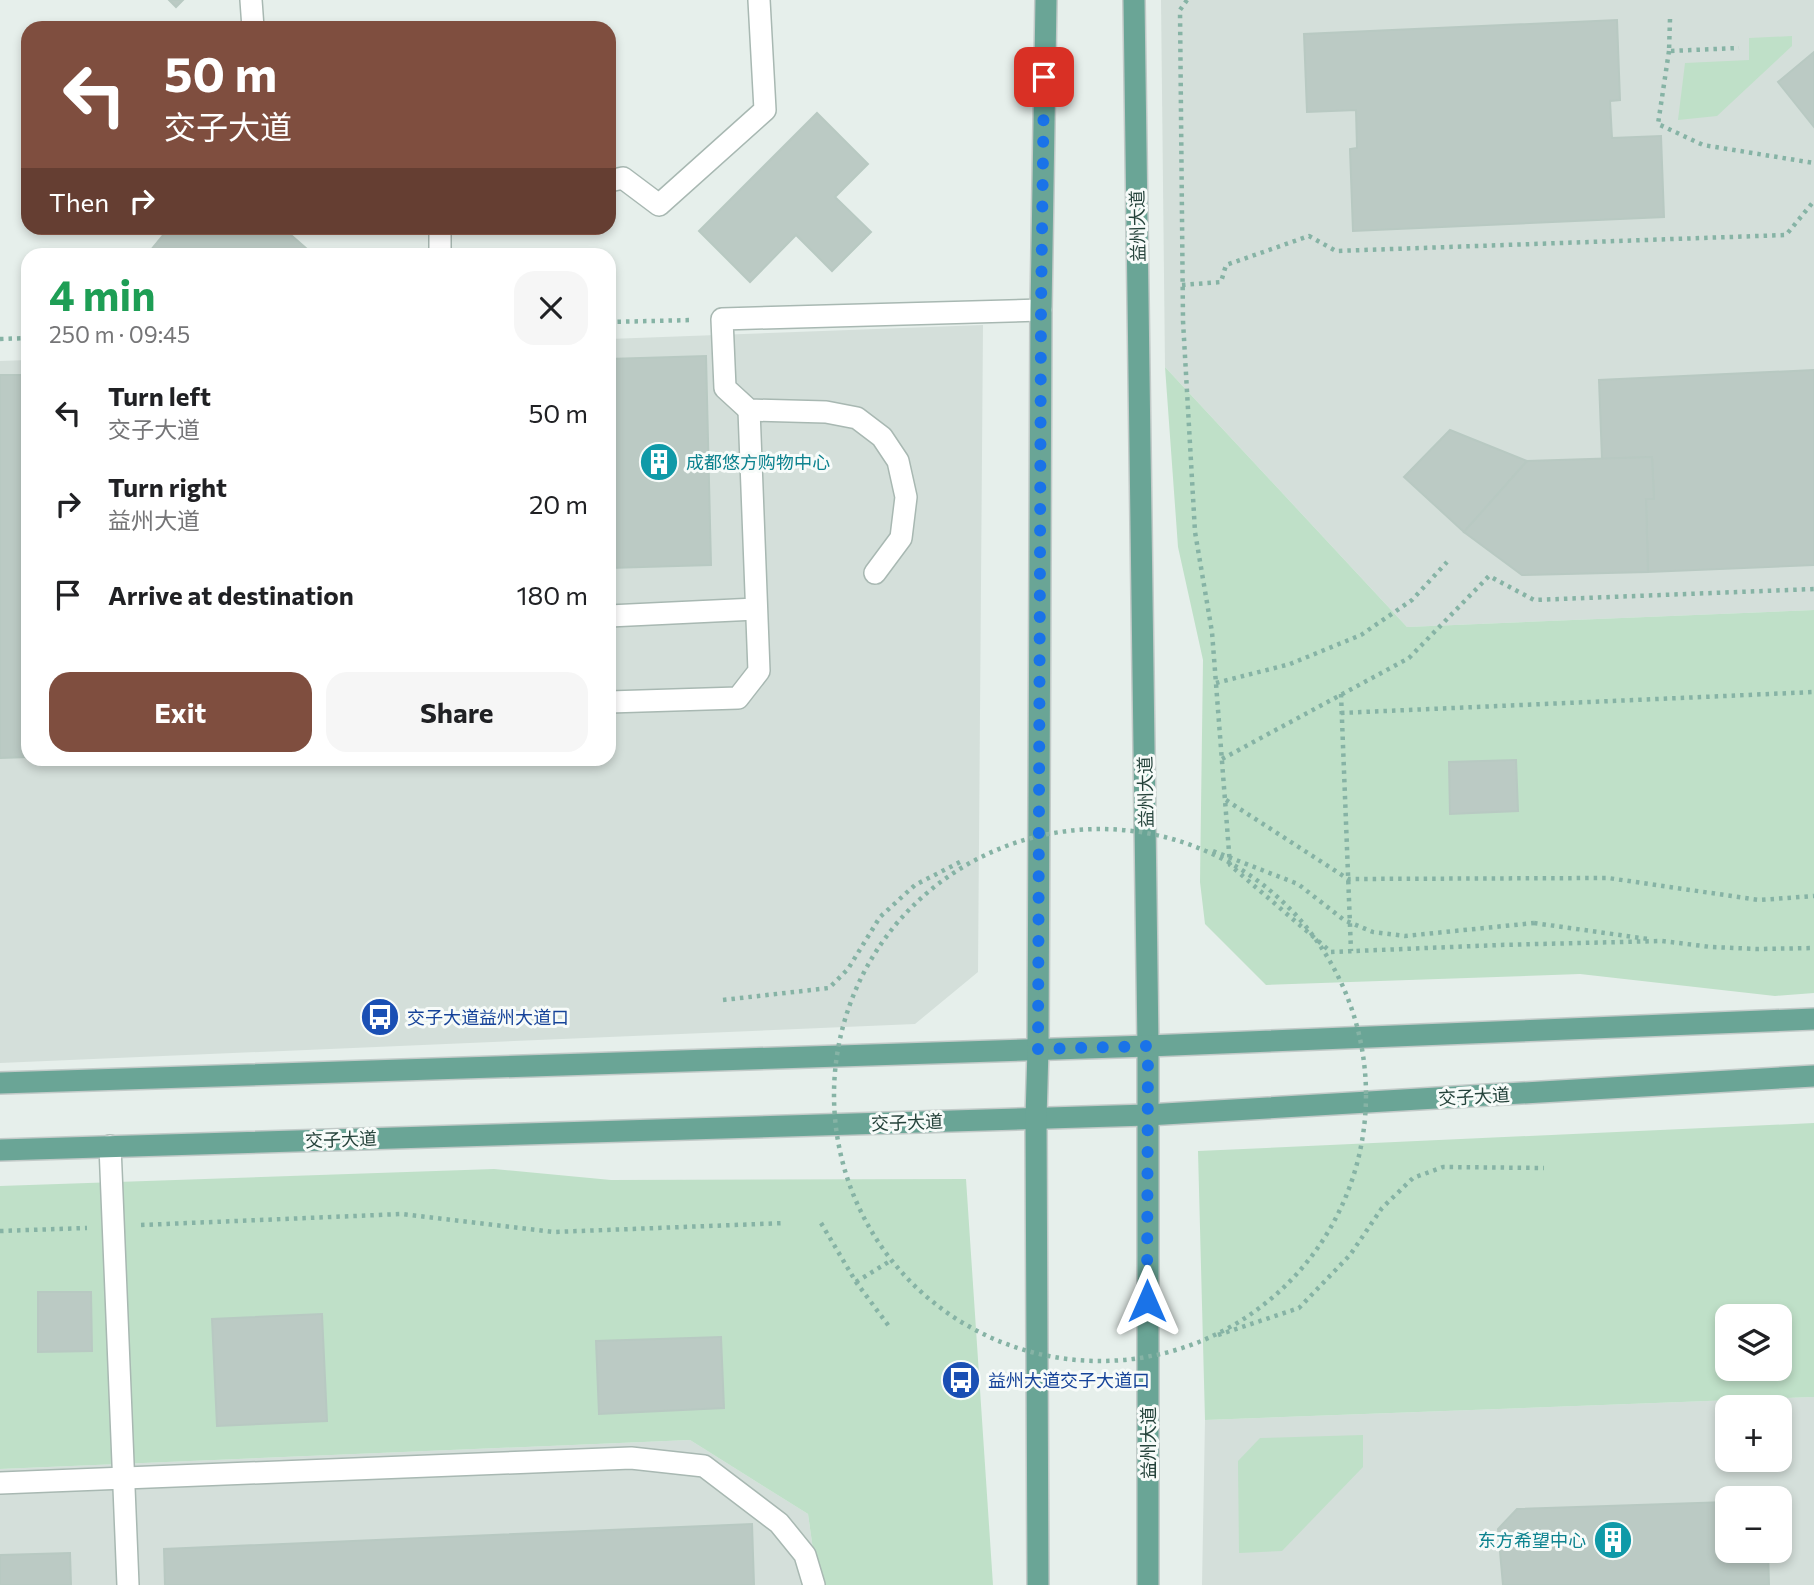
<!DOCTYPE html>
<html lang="en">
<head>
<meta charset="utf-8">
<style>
  :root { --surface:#fff; --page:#f6f6f6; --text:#202124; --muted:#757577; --accent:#7f4e3f }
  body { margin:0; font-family:Commissioner,"Noto Sans SC",sans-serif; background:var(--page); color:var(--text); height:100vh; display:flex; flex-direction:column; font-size:26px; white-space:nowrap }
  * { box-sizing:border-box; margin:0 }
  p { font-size:23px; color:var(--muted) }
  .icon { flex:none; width:38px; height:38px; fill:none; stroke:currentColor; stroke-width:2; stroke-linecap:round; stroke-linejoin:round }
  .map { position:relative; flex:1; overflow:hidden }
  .panel { position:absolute; left:21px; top:248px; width:595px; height:518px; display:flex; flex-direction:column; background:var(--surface); border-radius:21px; box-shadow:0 4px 10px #0003 }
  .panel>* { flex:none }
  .top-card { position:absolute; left:21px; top:21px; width:595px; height:214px; border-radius:21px; box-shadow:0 4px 10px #0003; background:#7f4e3f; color:#fff; overflow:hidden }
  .buttons { position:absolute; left:1715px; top:1304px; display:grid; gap:14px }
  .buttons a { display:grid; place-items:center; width:77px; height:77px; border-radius:14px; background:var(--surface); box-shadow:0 4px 10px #0003; font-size:35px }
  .pin { position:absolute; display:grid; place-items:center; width:60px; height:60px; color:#fff; margin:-30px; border-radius:14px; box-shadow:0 4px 10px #0006 }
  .me { position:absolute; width:77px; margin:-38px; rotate:0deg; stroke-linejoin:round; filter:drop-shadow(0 0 5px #0008) }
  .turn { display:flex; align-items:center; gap:24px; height:147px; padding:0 28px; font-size:32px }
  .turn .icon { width:91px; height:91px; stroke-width:2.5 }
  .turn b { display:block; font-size:49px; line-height:60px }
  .then { display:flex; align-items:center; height:66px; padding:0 28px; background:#0003; gap:14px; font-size:26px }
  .round { display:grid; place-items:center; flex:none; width:74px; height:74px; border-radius:21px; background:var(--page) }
  .head { display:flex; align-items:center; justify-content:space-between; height:119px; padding:0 28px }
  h1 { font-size:42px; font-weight:700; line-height:52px; color:#1e9e55 }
  .cta { display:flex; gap:14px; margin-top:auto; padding:14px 28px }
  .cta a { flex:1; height:80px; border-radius:21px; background:var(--accent); color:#fff; font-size:28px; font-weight:700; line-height:80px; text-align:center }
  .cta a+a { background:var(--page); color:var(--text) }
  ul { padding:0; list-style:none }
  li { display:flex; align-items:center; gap:21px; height:91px; padding:0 28px }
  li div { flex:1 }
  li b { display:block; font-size:26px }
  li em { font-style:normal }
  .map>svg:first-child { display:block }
  .built { fill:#d4dfda; fill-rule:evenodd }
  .green { fill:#bfe0c8; fill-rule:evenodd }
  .building { fill:#bbcac4; stroke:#b8c9c2; stroke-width:2 }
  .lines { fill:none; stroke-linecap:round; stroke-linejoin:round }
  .minor-casing { stroke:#a8b8b2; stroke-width:24 }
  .major-casing { stroke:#c2cac8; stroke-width:24 }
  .path { stroke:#86b3a5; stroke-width:4.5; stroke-dasharray:3.5 5; stroke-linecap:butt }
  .minor { stroke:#fff; stroke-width:21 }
  .major { stroke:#6aa596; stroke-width:21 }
  .path-bridge { stroke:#86b3a5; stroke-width:4.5; stroke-dasharray:3.5 5; stroke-linecap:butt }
  .route { stroke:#1a73e8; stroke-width:12; stroke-dasharray:0 21.6 }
  .labels { text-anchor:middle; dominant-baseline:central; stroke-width:6; stroke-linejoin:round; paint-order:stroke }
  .street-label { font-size:18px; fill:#24423a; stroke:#f7fbf9 }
  .culture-label { font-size:18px; fill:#0d838f; stroke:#f7fbf9; text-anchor:start }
  .transit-label { font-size:18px; fill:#164399; stroke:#f7fbf9; text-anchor:start }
</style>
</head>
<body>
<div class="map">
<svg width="1814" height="1585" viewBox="0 0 1814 1585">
  <rect width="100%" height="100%" fill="#e6efeb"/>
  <g class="built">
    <polygon points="1161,0 1814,0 1814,610 1407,627 1165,367"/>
    <polygon points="983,325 978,972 915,1024 0,1063 0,361 28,360 28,760 609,760 609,339"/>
    <path d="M1814,1397V1585H1202L1205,1420ZM1727,1407H1780V1460H1727ZM1727,1498H1780V1550H1727Z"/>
    <polygon points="690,1440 808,1514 818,1585 0,1585 0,1469"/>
  </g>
  <g class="green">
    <polygon points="1792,36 1792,46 1717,116 1678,120 1685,63 1749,60 1749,38"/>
    <polygon points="1165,367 1407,627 1814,610 1814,993 1775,996 1580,974 1266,985 1205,924 1200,882 1203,660 1178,547"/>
    <path d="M1814,1123V1397L1205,1420L1198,1151ZM1780,1316V1368H1727V1316Z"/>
    <polygon points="494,1169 611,1180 966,1179 993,1585 818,1585 808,1514 690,1440 0,1469 0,1186"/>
    <polygon points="1363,1435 1363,1467 1282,1551 1239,1553 1238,1461 1260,1438"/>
  </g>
  <g class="building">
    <polygon points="169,0 183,0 176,7"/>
    <polygon points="1617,20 1620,100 1610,101 1612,138 1661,136 1664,217 1353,231 1350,149 1357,148 1356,110 1307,112 1304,34"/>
    <polygon points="1814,52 1814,127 1778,82"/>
    <polygon points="817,113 868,164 835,197 871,232 832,271 796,235 750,282 699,231"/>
    <polygon points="169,228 283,228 308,250 304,256 146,256"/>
    <polygon points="706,356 711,565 609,568 609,359"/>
    <polygon points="1814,370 1814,565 1648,572 1646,499 1654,499 1652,457 1602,459 1599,380"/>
    <polygon points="0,375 28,375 28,757 0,758"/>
    <polygon points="1450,430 1527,461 1464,532 1404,477"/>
    <polygon points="1652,457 1654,499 1646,499 1648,572 1522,575 1464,532 1527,461"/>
    <polygon points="1516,760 1518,811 1450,814 1449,762"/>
    <polygon points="38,1292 91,1292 92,1351 38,1352"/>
    <polygon points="322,1314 327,1421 217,1426 212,1319"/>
    <polygon points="721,1337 724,1408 599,1414 596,1341"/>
    <polygon points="1727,1502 1727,1550 1768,1550 1769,1585 1503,1585 1498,1529 1517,1509"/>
    <polygon points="752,1524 754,1585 165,1585 164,1549"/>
    <polygon points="70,1553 71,1585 0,1585 0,1555"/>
  </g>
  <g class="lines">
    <g class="minor-casing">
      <g id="minor">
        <polyline points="251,0 253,28"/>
        <polyline points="609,181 623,178 659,205 765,110 759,0"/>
        <polyline points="440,228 440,256"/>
        <polyline points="875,573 901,538 906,497 898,461 882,437 857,418 826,412 749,410 725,388 722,319 1041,310"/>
        <polyline points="609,616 756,609"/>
        <polyline points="609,702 738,698 759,671 749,410"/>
        <polyline points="110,1146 128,1585"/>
        <polyline points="0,1483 631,1458 704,1466 779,1523 805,1555 814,1585"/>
      </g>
    </g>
    <g class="major-casing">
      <g id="major">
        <polyline points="1134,0 1148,1046 1148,1585"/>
        <polyline points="0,1083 1148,1046 1814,1019"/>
        <polyline points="0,1150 1147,1115 1814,1076"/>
        <polyline points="1038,1585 1036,1118 1038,1049 1041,310 1046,0"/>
      </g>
    </g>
    <g class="path">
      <polyline points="1187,0 1180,10 1183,321 1195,532 1212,632 1230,865 1331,952 1499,945 1662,941 1711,947 1758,949 1814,948"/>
      <polyline points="1670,19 1669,51 1739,48"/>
      <polyline points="1669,51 1658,124 1703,145 1814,163"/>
      <polyline points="1182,285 1221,282 1226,265 1309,236 1336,251 1786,235 1814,201"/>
      <polyline points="609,322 693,320"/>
      <polyline points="0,339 28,338"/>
      <polyline points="1216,683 1290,664 1361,635 1412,600 1447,562"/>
      <polyline points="1341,694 1351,951"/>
      <polyline points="1341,713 1814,692"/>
      <polyline points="1222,759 1409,658 1489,576 1534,600 1814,589"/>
      <polyline points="1226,800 1348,879 1608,878 1759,900 1814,896"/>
      <polyline points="1534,923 1648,939"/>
      <polyline points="723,1000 829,988 848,969 880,917 915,885 960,862"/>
      <polyline points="821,1223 856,1282 891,1329"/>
      <polyline points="141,1225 402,1214 554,1232 785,1223"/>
      <polyline points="0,1231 87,1228"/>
      <polyline points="856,1282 890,1261"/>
      <polyline points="1218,1335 1299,1308 1350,1255 1382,1208 1413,1178 1443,1167 1544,1168"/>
    </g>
    <use href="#minor" class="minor"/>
    <use href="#major" class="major"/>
    <g class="path-bridge">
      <circle cx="1100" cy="1095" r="266"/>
      <polyline points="1213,851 1298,884 1344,920 1373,932 1405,936 1534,923"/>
    </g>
  </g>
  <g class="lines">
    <polyline class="route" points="1044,77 1041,310 1038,1049 1148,1046 1147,1301"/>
  </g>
  <defs>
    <g id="building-disc" transform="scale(2.0125)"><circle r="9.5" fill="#0f9aa8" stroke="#f7fbf9"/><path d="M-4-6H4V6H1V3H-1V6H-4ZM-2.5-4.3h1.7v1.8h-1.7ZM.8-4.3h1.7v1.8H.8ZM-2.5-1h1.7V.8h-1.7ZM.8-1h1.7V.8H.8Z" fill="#fff"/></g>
    <g id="bus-disc" transform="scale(2.0125)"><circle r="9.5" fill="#1a4fb4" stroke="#f7fbf9"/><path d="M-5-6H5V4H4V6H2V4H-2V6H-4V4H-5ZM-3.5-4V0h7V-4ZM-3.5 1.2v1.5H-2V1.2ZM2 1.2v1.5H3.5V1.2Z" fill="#fff"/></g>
  </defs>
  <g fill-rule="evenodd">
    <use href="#building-disc" x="659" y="462"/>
    <use href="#bus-disc" x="380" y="1017"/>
    <use href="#bus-disc" x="961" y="1380"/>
    <use href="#building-disc" x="1613" y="1540"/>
  </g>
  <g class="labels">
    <g class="street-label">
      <text transform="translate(1137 226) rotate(-91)">益州大道</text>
      <text transform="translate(1145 792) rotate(-91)">益州大道</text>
      <text transform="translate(1474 1096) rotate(-3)">交子大道</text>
      <text transform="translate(907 1122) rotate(-2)">交子大道</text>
      <text transform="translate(341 1139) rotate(-2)">交子大道</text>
      <text transform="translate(1148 1443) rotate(-90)">益州大道</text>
    </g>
    <g class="culture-label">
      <text x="686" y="462">成都悠方购物中心</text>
      <text x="1586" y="1540" text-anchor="end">东方希望中心</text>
    </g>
    <g class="transit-label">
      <text x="407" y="1017">交子大道益州大道口</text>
      <text x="988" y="1380">益州大道交子大道口</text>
    </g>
  </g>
</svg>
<div class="buttons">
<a><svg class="icon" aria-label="layers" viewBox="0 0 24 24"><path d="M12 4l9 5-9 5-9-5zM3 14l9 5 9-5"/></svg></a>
<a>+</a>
<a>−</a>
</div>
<div class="pin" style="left:1044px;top:77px;background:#d93025"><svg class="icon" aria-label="arrive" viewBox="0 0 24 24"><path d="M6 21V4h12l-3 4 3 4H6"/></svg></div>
<svg class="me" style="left:1147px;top:1301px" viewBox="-20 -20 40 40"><path d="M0-17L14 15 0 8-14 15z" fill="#1a73e8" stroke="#fff" stroke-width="4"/></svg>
<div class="top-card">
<div class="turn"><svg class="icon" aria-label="left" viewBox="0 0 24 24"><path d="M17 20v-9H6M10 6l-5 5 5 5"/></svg><div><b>50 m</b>交子大道</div></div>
<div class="then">Then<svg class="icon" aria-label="right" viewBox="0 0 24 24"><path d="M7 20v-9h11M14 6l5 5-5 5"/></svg></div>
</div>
<section class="panel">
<div class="head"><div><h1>4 min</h1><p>250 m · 09:45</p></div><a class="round"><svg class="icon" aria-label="close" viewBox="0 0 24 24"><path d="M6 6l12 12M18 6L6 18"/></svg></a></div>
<ul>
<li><svg class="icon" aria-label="left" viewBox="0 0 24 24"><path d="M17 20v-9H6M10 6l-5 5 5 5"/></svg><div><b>Turn left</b><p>交子大道</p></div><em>50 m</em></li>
<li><svg class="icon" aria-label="right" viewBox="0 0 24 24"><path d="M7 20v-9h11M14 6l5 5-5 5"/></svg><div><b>Turn right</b><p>益州大道</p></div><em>20 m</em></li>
<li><svg class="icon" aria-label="arrive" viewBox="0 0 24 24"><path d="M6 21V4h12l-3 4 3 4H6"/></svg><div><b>Arrive at destination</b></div><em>180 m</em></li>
</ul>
<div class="cta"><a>Exit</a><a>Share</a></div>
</section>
</div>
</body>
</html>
